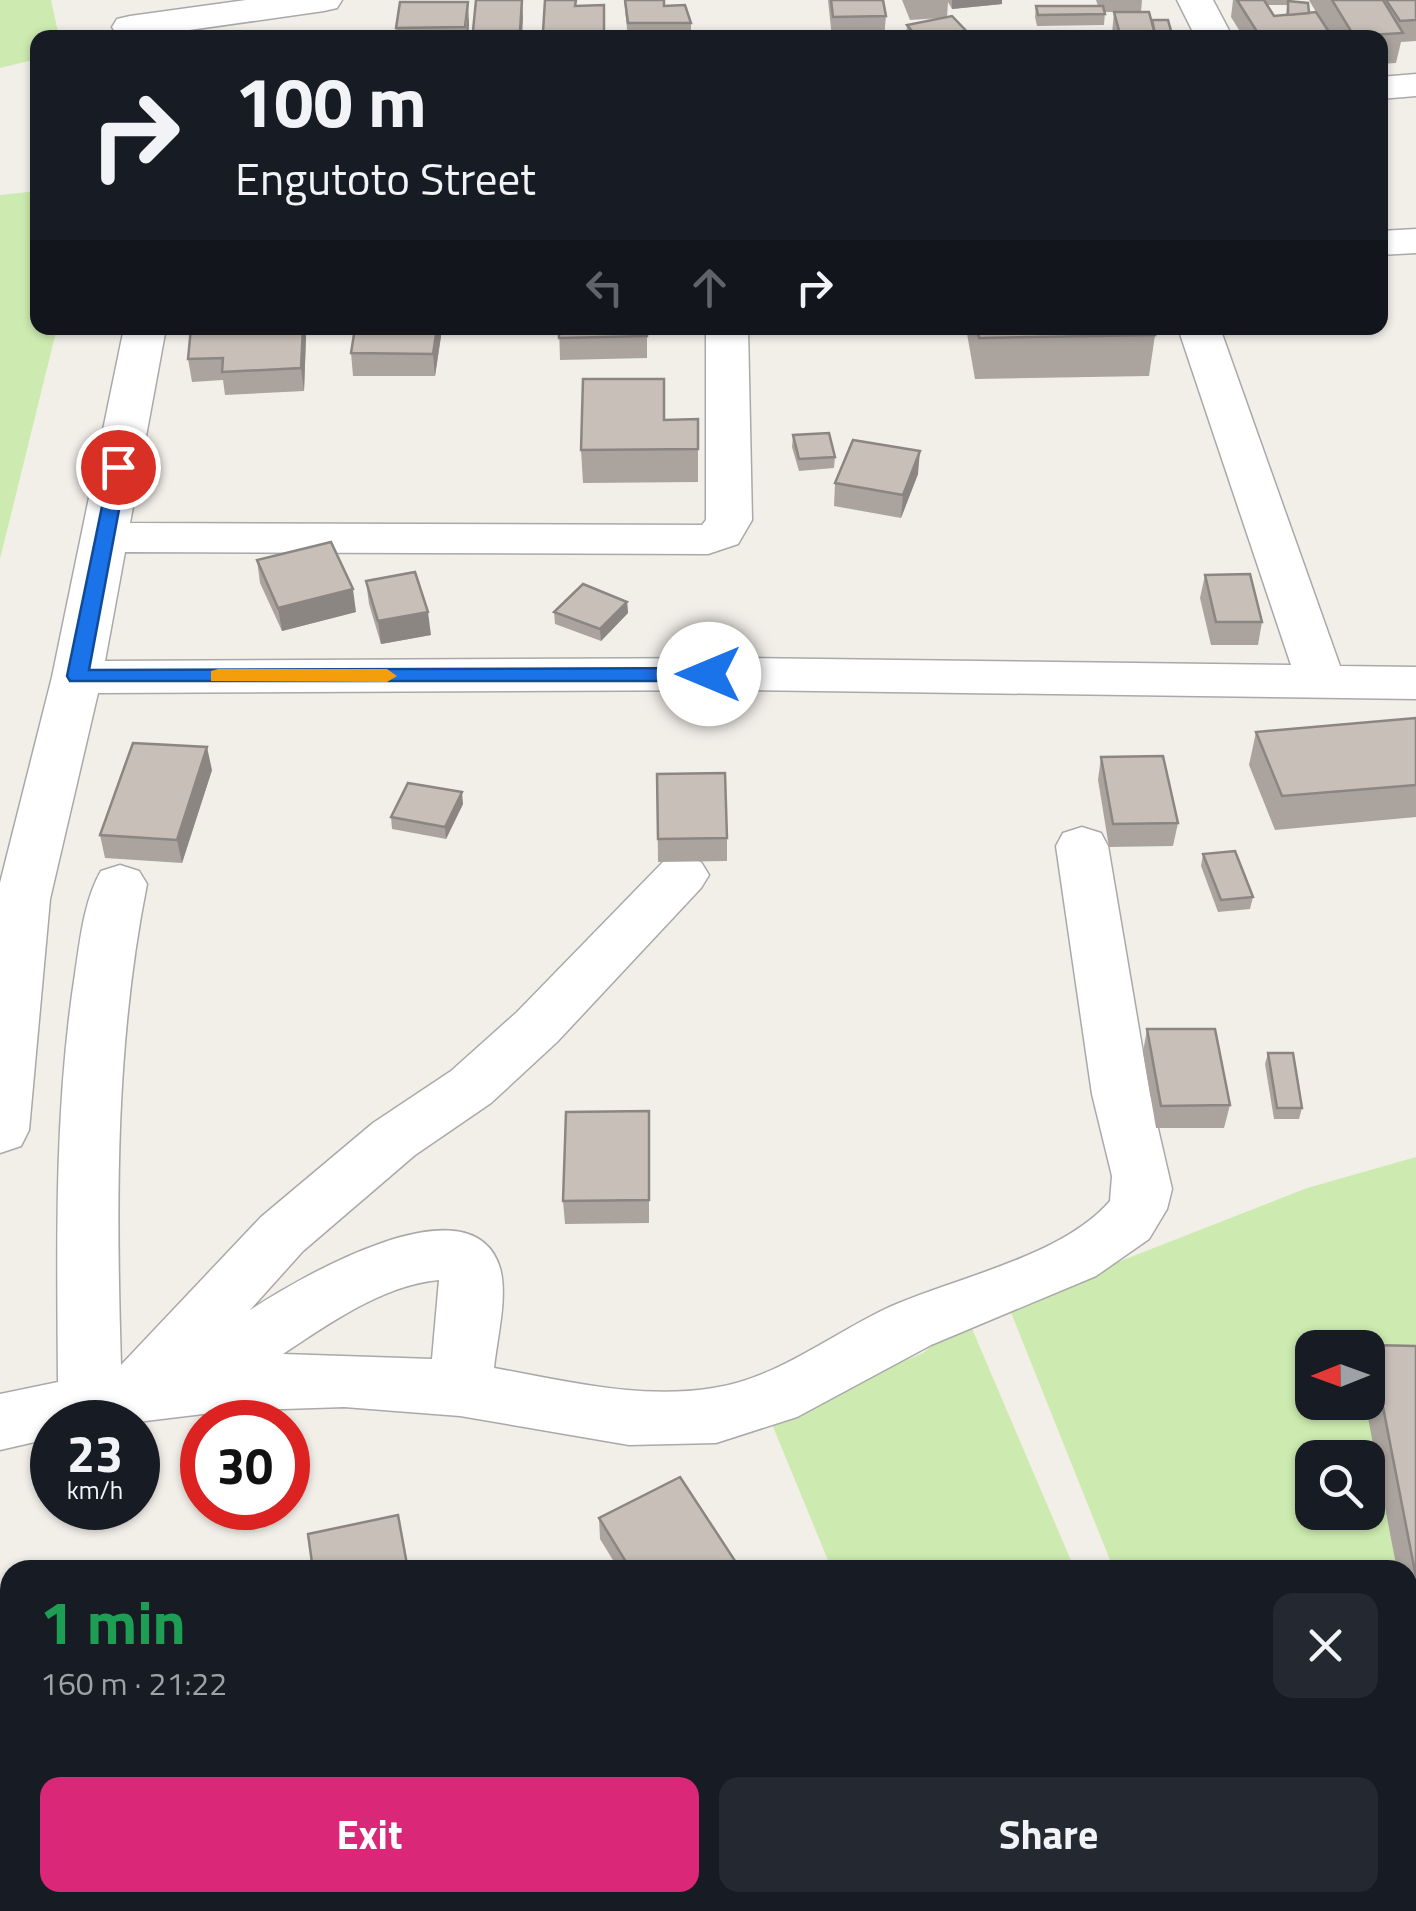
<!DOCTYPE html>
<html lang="en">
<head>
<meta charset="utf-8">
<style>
  :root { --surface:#171b24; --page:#242831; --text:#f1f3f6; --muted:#9ea1a6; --accent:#db2777 }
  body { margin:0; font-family:"Titillium Web",sans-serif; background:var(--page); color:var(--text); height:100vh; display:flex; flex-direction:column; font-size:38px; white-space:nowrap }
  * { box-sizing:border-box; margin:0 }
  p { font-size:32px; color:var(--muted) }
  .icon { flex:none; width:55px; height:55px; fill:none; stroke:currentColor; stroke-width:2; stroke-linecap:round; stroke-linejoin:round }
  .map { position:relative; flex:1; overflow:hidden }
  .details { position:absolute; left:0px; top:1560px; width:1418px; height:352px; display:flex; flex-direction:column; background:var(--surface); border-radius:30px 30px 0 0; box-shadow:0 2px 8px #0004 }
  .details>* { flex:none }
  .guide { position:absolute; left:30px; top:30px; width:1358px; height:305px; border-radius:20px; box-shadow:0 2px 8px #0004; background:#171b24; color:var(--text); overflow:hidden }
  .needle { width:65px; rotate:269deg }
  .fabs { position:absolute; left:1295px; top:1330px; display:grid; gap:20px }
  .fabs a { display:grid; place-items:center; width:90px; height:90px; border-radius:20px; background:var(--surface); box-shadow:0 2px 8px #0004; font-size:50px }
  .speed { position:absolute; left:30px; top:1400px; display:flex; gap:20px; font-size:50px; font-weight:700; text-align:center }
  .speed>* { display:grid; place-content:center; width:130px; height:130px; border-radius:50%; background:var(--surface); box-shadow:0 2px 8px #0004; line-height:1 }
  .speed small { font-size:25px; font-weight:400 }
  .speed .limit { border:15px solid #d22; background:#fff; color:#111 }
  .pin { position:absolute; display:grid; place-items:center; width:85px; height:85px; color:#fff; margin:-42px; border:5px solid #fff; border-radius:50%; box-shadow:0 2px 10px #0007 }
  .me { position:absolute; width:110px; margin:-55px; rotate:270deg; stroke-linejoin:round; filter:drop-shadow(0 0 8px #0008) }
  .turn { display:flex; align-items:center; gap:35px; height:210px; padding:0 40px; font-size:45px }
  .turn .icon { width:130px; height:130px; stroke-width:2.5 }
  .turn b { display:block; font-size:70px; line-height:85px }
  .lanes { display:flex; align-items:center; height:95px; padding:0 40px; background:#0003; justify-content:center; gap:50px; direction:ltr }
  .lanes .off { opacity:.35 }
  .round { display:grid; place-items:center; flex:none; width:105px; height:105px; border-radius:20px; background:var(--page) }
  .headline { display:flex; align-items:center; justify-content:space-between; height:170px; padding:0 40px }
  h1 { font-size:60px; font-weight:700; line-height:75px; color:#1e9e55 }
  .primary-button { display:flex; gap:20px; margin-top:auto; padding:20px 40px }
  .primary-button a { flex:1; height:115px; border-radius:20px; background:var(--accent); color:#fff; font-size:40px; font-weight:700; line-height:115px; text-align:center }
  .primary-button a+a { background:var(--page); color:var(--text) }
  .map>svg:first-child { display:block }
  .grass { fill:#cdebb0; fill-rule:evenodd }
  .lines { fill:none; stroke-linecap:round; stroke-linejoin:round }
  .minor-casing { stroke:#a9a9a9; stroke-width:3 }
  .minor { fill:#fff; fill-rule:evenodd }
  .wall { fill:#aba49e }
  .shaded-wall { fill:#8b8681 }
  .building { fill:#c7bfb8; stroke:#8b8681; stroke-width:2.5 }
  .route { fill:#1a73e8; stroke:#114b97; stroke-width:2.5 }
  .slow { fill:#f59e0b }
</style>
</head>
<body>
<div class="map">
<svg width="1416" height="1911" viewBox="0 0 1416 1911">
  <rect width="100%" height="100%" fill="#f2efe9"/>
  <g class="grass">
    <polygon points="0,0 51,0 59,37 38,38 37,59 0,68"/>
    <polygon points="37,191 38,328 57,328 0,559 0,195"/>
    <path d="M1416,1157V1911H1341L1338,1903L1408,1902V1570H1114L1008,1305L1307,1188ZM1312,1348H1368V1402H1312ZM1312,1458H1368V1512H1312Z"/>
    <polygon points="967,1317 1075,1570 832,1570 769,1417 923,1353"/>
  </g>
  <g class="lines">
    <g class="minor-casing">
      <g id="minor">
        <polygon points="246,0 342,0 337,8 324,11 133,38 117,35 112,27 117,19 130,16"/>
        <polygon points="1177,0 1213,0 1233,38 1196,38"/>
        <polygon points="1416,74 1416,96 1380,99 1380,77"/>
        <polygon points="1416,229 1416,253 1380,255 1380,231"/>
        <polygon points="124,328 166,328 130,523 702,525 706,520 706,328 748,328 752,520 738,544 708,554 125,552 105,661 748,658 1291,665 1178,328 1220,328 1340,666 1416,667 1416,699 748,690 98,693 50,899 29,1130 21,1146 0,1153 0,883 52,677"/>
        <path d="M1082,827L1101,833L1108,846L1150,1094L1172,1189L1167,1209L1149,1239L1096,1276L931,1345L797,1417L716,1443L629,1445L460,1416L344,1407L228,1411L137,1422H52V1438L0,1450V1394L58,1382C57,1246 54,1109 75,974C80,941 84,900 101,871L120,865L139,871L147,884C115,1044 116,1203 121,1365L261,1217L373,1123L451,1071L517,1012L663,862L682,856L701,862L709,875L701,888L557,1042L491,1103L415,1155L303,1251L250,1310C296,1280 472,1175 500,1268C508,1297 497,1338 494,1368C566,1381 640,1400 713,1388C775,1379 829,1336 885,1309C952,1278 1061,1258 1110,1201L1112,1176L1092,1094L1056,846L1063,833ZM439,1280L432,1359L283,1354C330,1323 383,1285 439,1280Z"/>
      </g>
    </g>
    <use href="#minor" class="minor"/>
  </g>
  <g class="wall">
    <polygon points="522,0 522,38 474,38 473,31"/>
    <polygon points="624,0 664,0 664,6 691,23 691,38 628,38"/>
    <polygon points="828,0 883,0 886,16 884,38 832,38"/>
    <polygon points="902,0 1002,0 1002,4 952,9 948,2 947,17 973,38 906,38 907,25 942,18 910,20"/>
    <polygon points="1096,0 1142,0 1141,12 1173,38 1113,38 1112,33 1114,12 1105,12 1104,25 1037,26 1035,17 1036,6 1098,6"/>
    <polygon points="1233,0 1288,0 1287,5 1267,5 1274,16 1286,15 1288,1 1309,13 1316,12 1309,0 1416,0 1416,41 1401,42 1396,63 1380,64 1380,38 1244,38 1231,17"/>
    <polygon points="604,5 605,37 616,38 544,38 543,32 576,6"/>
    <polygon points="469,23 468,38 397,38 396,28"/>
    <polygon points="191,328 305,328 306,337 304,391 225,395 223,380 192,382 188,359"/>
    <polygon points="355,328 440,328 441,336 435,376 353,376 351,353"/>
    <polygon points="559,328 647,328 647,358 560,360"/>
    <polygon points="966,328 1153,328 1155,335 1149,376 975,379"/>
    <polygon points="698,419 698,482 583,483 581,450 665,420"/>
    <polygon points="793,435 835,457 834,468 799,471 792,447"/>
    <polygon points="918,474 901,518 834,506 835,483"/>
    <polygon points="257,560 356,612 282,631 260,583"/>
    <polygon points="1205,575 1262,622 1258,645 1211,645 1200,598"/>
    <polygon points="366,581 431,635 381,644 369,604"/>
    <polygon points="627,602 628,613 601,641 555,624 554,612"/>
    <polygon points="1416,718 1416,817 1275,830 1249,765 1256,732"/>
    <polygon points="1101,757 1178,823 1173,846 1109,847 1098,780"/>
    <polygon points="212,770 182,863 105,858 100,835"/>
    <polygon points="657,774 727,838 727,861 658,862"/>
    <polygon points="463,804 446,839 392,829 391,817"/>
    <polygon points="1203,854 1253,897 1250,909 1218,912 1201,866"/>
    <polygon points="1147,1029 1230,1105 1224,1128 1156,1128 1143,1052"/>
    <polygon points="1268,1053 1302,1108 1299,1119 1274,1119 1265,1064"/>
    <polygon points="649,1111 649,1223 565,1224 563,1201"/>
    <polygon points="1371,1345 1416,1346 1416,1648 1412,1648 1408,1626 1408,1570 1397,1570 1365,1402 1368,1402 1368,1354"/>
    <polygon points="599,1518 741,1570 619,1570 600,1539"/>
    <polygon points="37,1902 99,1902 98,1907 87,1911 46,1911 39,1908"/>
  </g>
  <g class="shaded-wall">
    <polygon points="522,0 523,18 522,38 520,38"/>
    <polygon points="952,0 1002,0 1002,4 952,9"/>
    <polygon points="468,2 469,23 468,38 466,38"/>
    <polygon points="303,328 305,328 306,337 304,391 301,368"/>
    <polygon points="437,328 440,328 441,336 435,376 433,354"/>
    <polygon points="920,451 918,474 901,518 903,495"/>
    <polygon points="353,589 356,612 282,631 278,608"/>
    <polygon points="627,602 628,613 601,641 600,629"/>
    <polygon points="428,612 431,635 381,644 378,621"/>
    <polygon points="207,747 212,770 182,863 177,840"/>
    <polygon points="462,792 463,804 446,839 445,827"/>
    <polygon points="81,1902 99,1902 98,1907 87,1911 61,1911"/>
  </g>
  <g class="building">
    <polygon points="476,0 522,0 520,31 473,31"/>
    <polygon points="545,0 576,0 575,6 604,5 604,31 543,32"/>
    <polygon points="625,0 664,0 664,6 685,5 691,23 628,23"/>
    <polygon points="831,0 883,0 886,16 833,17"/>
    <polygon points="1237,0 1264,0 1274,16 1316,12 1333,38 1261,38"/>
    <polygon points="1332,0 1383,0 1403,33 1354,36"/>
    <polygon points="1386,0 1416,0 1416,20 1400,21"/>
    <polygon points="1288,1 1308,3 1309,13 1288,15"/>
    <polygon points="400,2 468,2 465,27 396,28"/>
    <polygon points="1036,6 1103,6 1105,14 1038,15"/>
    <polygon points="1114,12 1149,12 1156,38 1121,38"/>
    <polygon points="952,16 973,38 918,38 907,25"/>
    <polygon points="1152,20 1168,20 1173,38 1156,38"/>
    <polygon points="191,328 303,328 301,368 222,372 223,358 188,359"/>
    <polygon points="355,328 437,328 433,354 351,353"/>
    <polygon points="559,328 647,328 647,336 559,338"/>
    <polygon points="977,328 1153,328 1155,335 979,338"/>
    <polygon points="583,379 664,379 664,420 698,419 698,449 581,450"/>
    <polygon points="829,433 835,457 799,459 793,435"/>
    <polygon points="853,440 920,451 903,495 835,483"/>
    <polygon points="331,542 353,589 278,608 257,560"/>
    <polygon points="415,572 428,612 378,621 366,581"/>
    <polygon points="1250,574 1262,622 1216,622 1205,575"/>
    <polygon points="583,584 627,602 600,629 554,612"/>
    <polygon points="1416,718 1416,785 1282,796 1256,732"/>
    <polygon points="133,743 207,747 177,840 100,835"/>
    <polygon points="1163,756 1178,823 1113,824 1101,757"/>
    <polygon points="725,773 727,838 658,839 657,774"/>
    <polygon points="408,783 462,792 445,827 391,817"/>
    <polygon points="1235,851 1253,897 1221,900 1203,854"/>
    <polygon points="1147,1029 1215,1029 1230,1105 1161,1106"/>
    <polygon points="1268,1053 1293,1053 1302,1108 1277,1108"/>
    <polygon points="649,1111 649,1200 563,1201 566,1112"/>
    <polygon points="1371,1345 1416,1346 1416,1577"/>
    <polygon points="680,1477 741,1570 631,1570 599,1518"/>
    <polygon points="398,1515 408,1570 313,1570 308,1534"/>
    <polygon points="44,1902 81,1902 61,1911"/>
  </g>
  <polygon class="route" points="111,463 127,467 89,670 709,668 719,674 709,681 70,681 67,676"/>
  <polygon class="slow" points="218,669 387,669 397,676 387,682 211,681 211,671"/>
</svg>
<div class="fabs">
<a><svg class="needle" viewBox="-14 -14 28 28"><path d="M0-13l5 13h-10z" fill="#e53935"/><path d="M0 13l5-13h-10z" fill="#9ea1a6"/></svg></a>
<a><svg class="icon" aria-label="search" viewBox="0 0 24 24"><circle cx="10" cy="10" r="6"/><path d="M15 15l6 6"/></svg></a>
</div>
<div class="speed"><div>23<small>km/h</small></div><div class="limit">30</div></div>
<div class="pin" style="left:118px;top:467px;background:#d93025"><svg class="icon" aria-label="arrive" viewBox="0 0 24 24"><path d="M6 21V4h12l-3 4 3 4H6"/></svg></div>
<svg class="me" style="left:709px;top:674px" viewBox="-20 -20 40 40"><circle r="19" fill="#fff"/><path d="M0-13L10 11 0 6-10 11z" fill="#1a73e8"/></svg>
<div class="guide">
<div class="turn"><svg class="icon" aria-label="right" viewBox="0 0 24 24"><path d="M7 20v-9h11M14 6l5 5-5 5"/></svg><div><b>100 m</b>Engutoto Street</div></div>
<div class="lanes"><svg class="icon off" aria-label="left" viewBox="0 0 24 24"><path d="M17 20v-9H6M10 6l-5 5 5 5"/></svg><svg class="icon off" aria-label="ahead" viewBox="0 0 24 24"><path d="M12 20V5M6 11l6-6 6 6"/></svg><svg class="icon" aria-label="right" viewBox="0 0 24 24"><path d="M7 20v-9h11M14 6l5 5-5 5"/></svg></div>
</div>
<section class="details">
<div class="headline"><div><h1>1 min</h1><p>160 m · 21:22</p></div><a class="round"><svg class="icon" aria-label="close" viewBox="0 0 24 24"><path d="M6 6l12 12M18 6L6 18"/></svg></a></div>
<div class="primary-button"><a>Exit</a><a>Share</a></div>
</section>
</div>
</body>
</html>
